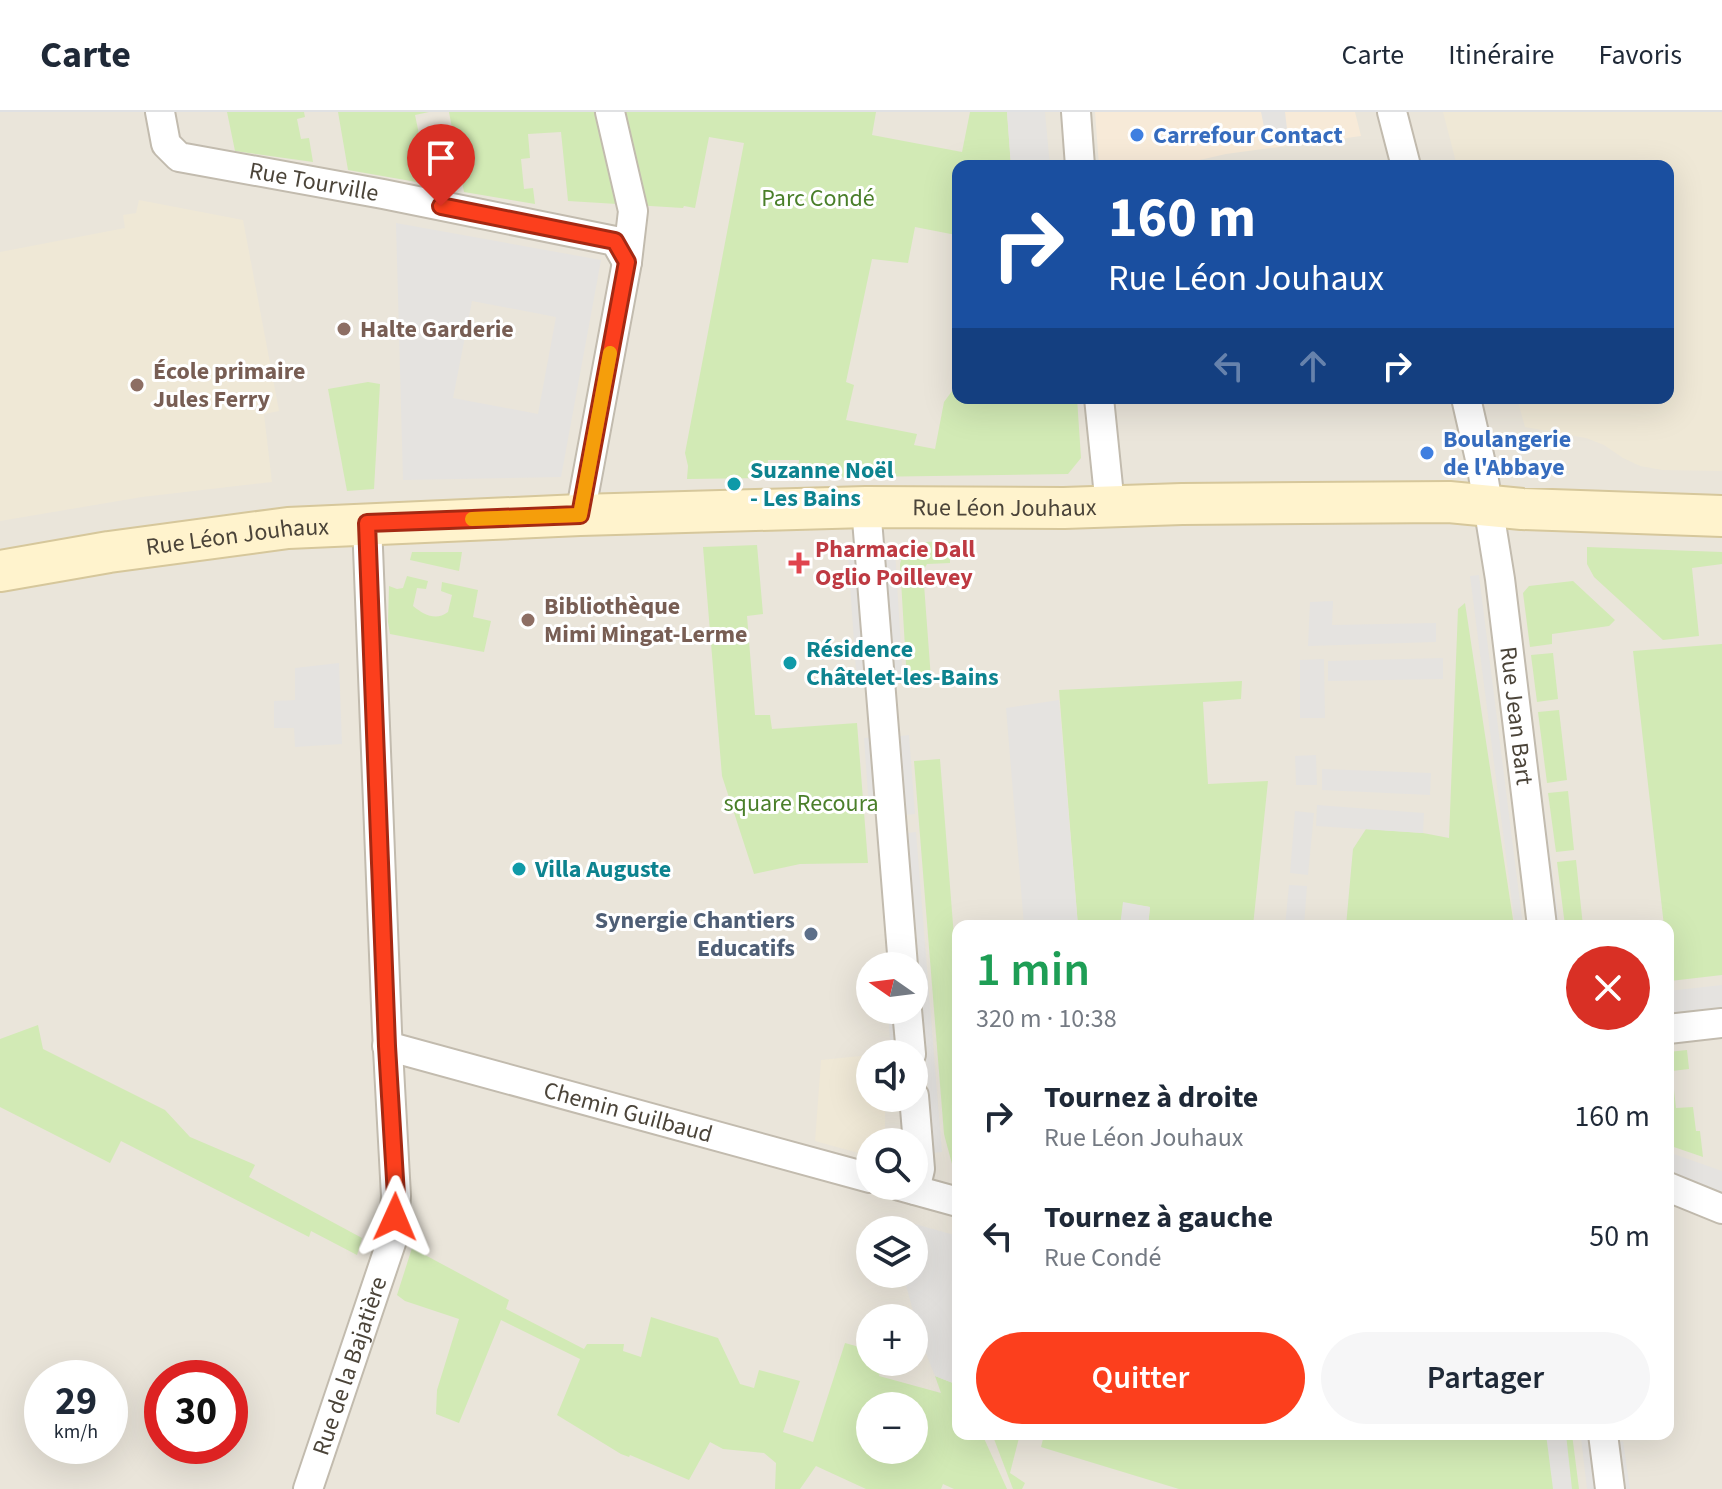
<!DOCTYPE html>
<html lang="fr">
<head>
<meta charset="utf-8">
<style>
  :root { --surface:#fff; --page:#f6f6f7; --text:#1f2937; --muted:#747a83; --line:#e0e1e3; --accent:#fc3f1d }
  body { margin:0; font-family:"Source Sans 3",sans-serif; background:var(--page); color:var(--text); height:100vh; display:flex; flex-direction:column; font-size:30px; white-space:nowrap }
  * { box-sizing:border-box; margin:0 }
  p { font-size:26px; color:var(--muted) }
  .icon { flex:none; width:44px; height:44px; fill:none; stroke:currentColor; stroke-width:2; stroke-linecap:round; stroke-linejoin:round }
  .map { position:relative; flex:1; overflow:hidden }
  .side { position:absolute; left:952px; top:808px; width:722px; height:520px; display:flex; flex-direction:column; background:var(--surface); border-radius:16px; box-shadow:0 8px 32px #0002 }
  .side>* { flex:none }
  .guide { position:absolute; left:952px; top:48px; width:722px; height:244px; border-radius:16px; box-shadow:0 8px 32px #0002; background:#1a4fa0; color:#fff; overflow:hidden }
  .needle { width:52px; rotate:284deg }
  .buttons { position:absolute; left:856px; top:840px; display:grid; gap:16px }
  .buttons a { display:grid; place-items:center; width:72px; height:72px; border-radius:50%; background:var(--surface); box-shadow:0 8px 32px #0002; font-size:40px }
  .speed { position:absolute; left:24px; top:1248px; display:flex; gap:16px; font-size:40px; font-weight:700; text-align:center }
  .speed>* { display:grid; place-content:center; width:104px; height:104px; border-radius:50%; background:var(--surface); box-shadow:0 8px 32px #0002; line-height:1 }
  .speed small { font-size:20px; font-weight:400 }
  .speed .limit { border:12px solid #d22; background:#fff; color:#111 }
  .pin { position:absolute; display:grid; place-items:center; width:68px; height:68px; color:#fff; margin:-82px -34px; border-radius:50% 50% 50% 0; rotate:-45deg; box-shadow:0 0 8px #0007 }
  .pin .icon { rotate:45deg }
  .me { position:absolute; width:88px; margin:-44px; rotate:1deg; stroke-linejoin:round; filter:drop-shadow(0 0 6px #0008) }
  .turn { display:flex; align-items:center; gap:28px; height:168px; padding:0 24px; font-size:36px }
  .turn .icon { width:104px; height:104px; stroke-width:2.5 }
  .turn b { display:block; font-size:56px; line-height:68px }
  .lanes { display:flex; align-items:center; height:76px; padding:0 24px; background:#0003; justify-content:center; gap:40px; direction:ltr }
  .lanes .off { opacity:.35 }
  .round { display:grid; place-items:center; flex:none; width:84px; height:84px; border-radius:42px; background:var(--page) }
  .summary { display:flex; align-items:center; justify-content:space-between; height:136px; padding:0 24px }
  h1 { font-size:48px; font-weight:600; line-height:60px; color:#1e9e55 }
  .button { display:flex; gap:16px; margin-top:auto; padding:16px 24px }
  .button a { flex:1; height:92px; border-radius:48px; background:var(--accent); color:#fff; font-size:32px; font-weight:600; line-height:92px; text-align:center }
  .button a+a { background:var(--page); color:var(--text) }
  ul { padding:0; list-style:none }
  li { display:flex; align-items:center; gap:24px; height:120px; padding:0 24px }
  li div { flex:1 }
  li b { display:block; font-size:30px }
  li em { font-style:normal }
  header { display:flex; align-items:center; gap:48px; box-sizing:border-box; height:112px; padding:0 40px; background:var(--surface); border-bottom:2px solid var(--line) }
  header strong { font-size:38px }
  nav { display:flex; gap:44px; margin-inline-start:auto; font-size:28px }
  .map>svg:first-child { display:block }
  .residential { fill:#eae5da; fill-rule:evenodd }
  .commercial { fill:#f7ead8 }
  .education { fill:#efe8d6 }
  .green { fill:#d2eab5; fill-rule:evenodd }
  .parking { fill:#e5e3e0; fill-rule:evenodd }
  .lines { fill:none; stroke-linecap:round; stroke-linejoin:round }
  .street-casing { stroke:#c2bbae; stroke-width:32 }
  .secondary-casing { stroke:#d6c79b; stroke-width:44 }
  .street { stroke:#fff; stroke-width:28 }
  .secondary { stroke:#fff3cd; stroke-width:40 }
  .route-casing { stroke:#a42913; stroke-width:20 }
  .route { stroke:#fc3f1d; stroke-width:14 }
  .slow { stroke:#f59e0b; stroke-width:14 }
  .shop-dot { fill:#3f7fe0; stroke:#fff; stroke-width:3 }
  .education-dot { fill:#8d6e63; stroke:#fff; stroke-width:3 }
  .culture-dot { fill:#0f9aa8; stroke:#fff; stroke-width:3 }
  .health-dot { fill:#e0444e; stroke:#fff; stroke-width:3 }
  .service-dot { fill:#5c6f8a; stroke:#fff; stroke-width:3 }
  .labels { text-anchor:middle; dominant-baseline:central; stroke-width:6; stroke-linejoin:round; paint-order:stroke }
  .shop-label { font-size:24px; font-weight:bold; fill:#366cbe; stroke:#fff; text-anchor:start }
  .street-label { font-size:24px; fill:#4b4439; stroke:#fff }
  .park-label { font-size:24px; fill:#4a7f2a; stroke:#fff }
  .education-label { font-size:24px; font-weight:bold; fill:#785e54; stroke:#fff; text-anchor:start }
  .culture-label { font-size:24px; font-weight:bold; fill:#0d838f; stroke:#fff; text-anchor:start }
  .health-label { font-size:24px; font-weight:bold; fill:#be3a42; stroke:#fff; text-anchor:start }
  .service-label { font-size:24px; font-weight:bold; fill:#4e5e75; stroke:#fff; text-anchor:end }
</style>
</head>
<body>
<header>
<strong>Carte</strong>
<nav><a>Carte</a><a>Itinéraire</a><a>Favoris</a></nav>
</header>
<div class="map">
<svg width="1722" height="1377" viewBox="0 0 1722 1377">
  <rect width="100%" height="100%" fill="#f6f3ec"/>
  <path class="residential" d="M0,0H1722V1377H0ZM958,54H1668V286H958ZM958,814H1668V1322H958ZM870,854H914V898H870ZM870,942H914V986H870ZM870,1030H914V1074H870ZM870,1118H914V1162H870ZM870,1206H914V1250H870ZM42,1266H110V1334H42ZM162,1266H230V1334H162ZM870,1294H914V1338H870Z"/>
  <polygon class="commercial" points="1095,0 1355,0 1361,24 1226,42 1173,54 1099,54"/>
  <g class="education">
    <polygon points="1443,0 1722,0 1722,359 1662,358 1640,354 1623,346 1604,333 1586,326 1525,315 1517,286 1668,286 1668,54 1457,54"/>
    <polygon points="139,88 243,108 279,299 264,302 272,370 142,385 0,409 0,140 125,116 123,103 136,101"/>
    <polygon points="870,943 870,986 885,986 885,1019 875,1030 870,1030 870,1035 862,1042 815,1029 821,948"/>
  </g>
  <g class="green">
    <polygon points="227,0 304,0 305,5 297,7 301,27 309,26 313,50 235,39"/>
    <polygon points="338,0 429,0 415,3 420,27 412,28 416,49 424,48 428,72 348,58"/>
    <polygon points="449,0 876,0 872,23 962,40 970,0 1007,0 1011,54 958,54 956,123 915,115 908,151 872,147 846,270 854,273 846,308 917,322 914,333 935,337 944,290 958,271 958,286 1077,286 1081,346 1068,362 798,366 799,348 768,348 767,366 687,367 688,354 685,341 744,31 709,25 695,96 684,94 683,96 568,89 561,20 528,22 530,46 521,47 524,77 533,76 535,92 464,80"/>
    <polygon points="368,270 380,272 374,377 347,379 328,277"/>
    <path d="M950,430V451L927,452L923,459L931,567L907,569L900,452C908,425 926,430 950,430Z"/>
    <polygon points="757,433 763,502 747,504 755,603 770,603 772,617 857,611 868,751 800,752 754,762 722,664 703,435"/>
    <polygon points="1587,435 1722,440 1722,452 1692,456 1699,524 1663,528 1594,465 1587,452"/>
    <polygon points="412,440 462,440 459,459 410,448"/>
    <path d="M407,464L428,469L426,477L417,476L413,494C424,503 436,509 448,500L452,483L441,479L442,470L478,478L473,505L491,509L484,540L390,522L388,510L389,474L397,477L403,476Z"/>
    <polygon points="1573,469 1615,508 1609,514 1552,522 1552,532 1530,535 1523,481 1529,474"/>
    <polygon points="1465,491 1514,814 1346,814 1353,737 1366,717 1423,721 1449,726 1458,497"/>
    <polygon points="1722,532 1722,863 1670,869 1668,814 1664,814 1633,539"/>
    <polygon points="1553,541 1558,587 1537,590 1531,543"/>
    <polygon points="1242,569 1241,587 1203,590 1208,672 1268,669 1253,814 1148,814 1150,795 1124,791 1120,814 1078,814 1059,578"/>
    <polygon points="1559,598 1567,668 1547,671 1538,600"/>
    <polygon points="940,647 958,876 958,1054 952,1052 944,1022 914,649"/>
    <polygon points="1568,679 1574,738 1556,740 1548,681"/>
    <polygon points="1576,748 1583,814 1565,814 1557,750"/>
    <polygon points="38,913 43,937 165,998 190,1025 251,1051 255,1053 249,1065 362,1126 357,1143 311,1119 309,1125 121,1029 110,1051 0,995 0,927"/>
    <polygon points="1687,938 1689,957 1672,959 1676,996 1693,995 1696,1019 1700,1019 1703,1045 1668,1033 1668,940"/>
    <path d="M412,1136L509,1188L506,1197L584,1237L587,1232H624L623,1239L641,1245L651,1205L718,1226L740,1272L754,1276L759,1258L800,1269L783,1320L813,1330L845,1231L863,1236V1240L867,1241L870,1238V1250H883L879,1264L941,1281L935,1264L958,1273V1322H982L1007,1377H954L943,1372L941,1377H866L816,1354L800,1377H775L776,1351L764,1341L723,1337L710,1330L689,1368L630,1343L629,1345L621,1342L557,1303L580,1247L501,1208L459,1311L436,1302L437,1278L459,1207L405,1189L397,1183ZM870,1294H914V1338H870Z"/>
    <polygon points="995,1322 1020,1322 1010,1361 1025,1371 1022,1377 1013,1377 994,1327"/>
    <polygon points="1022,1322 1572,1322 1579,1377 1179,1377 1041,1335 1043,1327"/>
  </g>
  <g class="parking">
    <polygon points="1007,0 1045,0 1050,54 1011,54"/>
    <polygon points="1261,0 1285,0 1287,17 1265,20"/>
    <path d="M396,111L601,148L561,365L403,368ZM472,189L556,205L538,302L453,286Z"/>
    <polygon points="885,438 895,438 903,568 893,568"/>
    <polygon points="848,444 859,444 867,558 856,559"/>
    <polygon points="1479,463 1523,814 1515,814 1470,464"/>
    <polygon points="1333,489 1332,513 1436,511 1436,530 1308,534 1310,490"/>
    <polygon points="1519,501 1559,811 1550,812 1510,503"/>
    <polygon points="1443,546 1443,567 1328,569 1328,549"/>
    <polygon points="1324,547 1325,606 1300,606 1300,548"/>
    <polygon points="339,551 342,632 295,635 294,616 274,616 274,589 295,588 295,556"/>
    <polygon points="1059,588 1078,814 1024,814 1006,596"/>
    <polygon points="909,623 915,702 905,703 900,624"/>
    <polygon points="874,625 879,696 869,697 864,626"/>
    <polygon points="1316,643 1317,673 1296,673 1295,644"/>
    <polygon points="1322,657 1431,661 1430,683 1322,678"/>
    <polygon points="1317,693 1424,701 1423,721 1316,714"/>
    <polygon points="1295,699 1314,701 1308,763 1290,761"/>
    <polygon points="916,720 942,1040 933,1041 907,721"/>
    <polygon points="1289,773 1307,774 1304,814 1285,814"/>
    <polygon points="1123,790 1150,795 1148,814 1120,814"/>
    <polygon points="1722,873 1722,895 1668,901 1668,879"/>
    <polygon points="888,898 897,898 900,942 891,942"/>
    <polygon points="1668,1040 1722,1059 1722,1082 1668,1062"/>
    <polygon points="904,1109 958,1124 958,1273 935,1264 921,1229 903,1162 914,1162 914,1118 902,1118"/>
    <polygon points="1546,1322 1566,1322 1572,1377 1553,1377"/>
    <polygon points="1581,1326 1589,1326 1595,1377 1587,1377"/>
    <polygon points="1623,1329 1630,1377 1621,1377 1614,1331"/>
  </g>
  <g class="lines">
    <g class="street-casing">
      <g id="street">
        <path id="s1" d="M160,0L166,32L179,45L383,82L615,129L627,150"/>
        <polyline points="1076,0 1080,54"/>
        <polyline points="1392,0 1406,54"/>
        <polyline points="1099,286 1110,394"/>
        <path id="s2" d="M1466,286L1482,356L1500,467L1542,814"/>
        <polyline points="866,395 903,854"/>
        <polyline points="580,403 627,150 633,99 610,0"/>
        <polyline points="907,898 911,942"/>
        <polyline points="1668,917 1722,911"/>
        <path id="s3" d="M387,934L870,1066"/>
        <polyline points="914,984 920,1057 915,1078"/>
        <polyline points="900,1074 958,1090"/>
        <polyline points="1668,1075 1722,1097"/>
        <polyline points="1603,1322 1610,1377"/>
        <path id="s4" d="M308,1377L393,1125L396,1084L387,919L367,411"/>
      </g>
    </g>
    <g class="secondary-casing">
      <g id="secondary">
        <path id="s5" d="M0,459L109,440L288,416L580,403L866,395L1064,396L1182,392L1449,390L1522,397L1722,404"/>
      </g>
    </g>
    <use href="#street" class="street"/>
    <use href="#secondary" class="secondary"/>
  </g>
  <g class="lines">
    <g class="route-casing">
      <polyline id="route" points="395,1105 396,1084 387,934 367,411 580,403 627,150 615,129 441,94"/>
    </g>
    <use href="#route" class="route"/>
    <polyline class="slow" points="472,407 580,403 610,241"/>
  </g>
  <g class="shop-dot">
    <circle cx="1137" cy="23" r="8"/>
    <circle cx="1427" cy="341" r="8"/>
  </g>
  <g class="education-dot">
    <circle cx="344" cy="217" r="8"/>
    <circle cx="137" cy="273" r="8"/>
    <circle cx="528" cy="508" r="8"/>
  </g>
  <g class="culture-dot">
    <circle cx="734" cy="372" r="8"/>
    <circle cx="790" cy="551" r="8"/>
    <circle cx="519" cy="757" r="8"/>
  </g>
  <path class="health-dot" d="M795 439h8v8h8v8h-8v8h-8v-8h-8v-8h8z"/>
  <circle class="service-dot" cx="811" cy="822" r="8"/>
  <g class="labels">
    <g class="shop-label">
      <text x="1153" y="23">Carrefour Contact</text>
      <text x="1443" y="327">Boulangerie<tspan x="1443" dy="28">de l'Abbaye</tspan></text>
    </g>
    <g class="street-label">
      <text stroke="none"><textPath href="#s1" startOffset="188">Rue Tourville</textPath></text>
      <text stroke="none"><textPath href="#s5" startOffset="1008">Rue Léon Jouhaux</textPath></text>
      <text stroke="none"><textPath href="#s5" startOffset="240">Rue Léon Jouhaux</textPath></text>
      <text stroke="none"><textPath href="#s2" startOffset="322">Rue Jean Bart</textPath></text>
      <text stroke="none"><textPath href="#s3" startOffset="250">Chemin Guilbaud</textPath></text>
      <text stroke="none"><textPath href="#s4" startOffset="130">Rue de la Bajatière</textPath></text>
    </g>
    <g class="park-label">
      <text x="818" y="86">Parc Condé</text>
      <text x="801" y="691">square Recoura</text>
    </g>
    <g class="education-label">
      <text x="360" y="217">Halte Garderie</text>
      <text x="153" y="259">École primaire<tspan x="153" dy="28">Jules Ferry</tspan></text>
      <text x="544" y="494">Bibliothèque<tspan x="544" dy="28">Mimi Mingat-Lerme</tspan></text>
    </g>
    <g class="culture-label">
      <text x="750" y="358">Suzanne Noël<tspan x="750" dy="28">- Les Bains</tspan></text>
      <text x="806" y="537">Résidence<tspan x="806" dy="28">Châtelet-les-Bains</tspan></text>
      <text x="535" y="757">Villa Auguste</text>
    </g>
    <g class="health-label">
      <text x="815" y="437">Pharmacie Dall<tspan x="815" dy="28">Oglio Poillevey</tspan></text>
    </g>
    <g class="service-label">
      <text x="795" y="808">Synergie Chantiers<tspan x="795" dy="28">Educatifs</tspan></text>
    </g>
  </g>
</svg>
<div class="buttons">
<a><svg class="needle" viewBox="-14 -14 28 28"><path d="M0-13l5 13h-10z" fill="#e53935"/><path d="M0 13l5-13h-10z" fill="#747a83"/></svg></a>
<a><svg class="icon" aria-label="sound" viewBox="0 0 24 24"><path d="M4 9h4l5-4v14l-5-4H4zM17 9q2 3 0 6"/></svg></a>
<a><svg class="icon" aria-label="search" viewBox="0 0 24 24"><circle cx="10" cy="10" r="6"/><path d="M15 15l6 6"/></svg></a>
<a><svg class="icon" aria-label="layers" viewBox="0 0 24 24"><path d="M12 4l9 5-9 5-9-5zM3 14l9 5 9-5"/></svg></a>
<a>+</a>
<a>−</a>
</div>
<div class="speed"><div>29<small>km/h</small></div><div class="limit">30</div></div>
<div class="pin" style="left:441px;top:94px;background:#d93025"><svg class="icon" aria-label="arrive" viewBox="0 0 24 24"><path d="M6 21V4h12l-3 4 3 4H6"/></svg></div>
<svg class="me" style="left:395px;top:1105px" viewBox="-20 -20 40 40"><path d="M0-17L14 15 0 8-14 15z" fill="#fc3f1d" stroke="#fff" stroke-width="4"/></svg>
<div class="guide">
<div class="turn"><svg class="icon" aria-label="right" viewBox="0 0 24 24"><path d="M7 20v-9h11M14 6l5 5-5 5"/></svg><div><b>160 m</b>Rue Léon Jouhaux</div></div>
<div class="lanes"><svg class="icon off" aria-label="left" viewBox="0 0 24 24"><path d="M17 20v-9H6M10 6l-5 5 5 5"/></svg><svg class="icon off" aria-label="ahead" viewBox="0 0 24 24"><path d="M12 20V5M6 11l6-6 6 6"/></svg><svg class="icon" aria-label="right" viewBox="0 0 24 24"><path d="M7 20v-9h11M14 6l5 5-5 5"/></svg></div>
</div>
<section class="side">
<div class="summary"><div><h1>1 min</h1><p>320 m · 10:38</p></div><a class="round" style="background:#d93025;color:#fff"><svg class="icon" aria-label="close" viewBox="0 0 24 24"><path d="M6 6l12 12M18 6L6 18"/></svg></a></div>
<ul>
<li><svg class="icon" aria-label="right" viewBox="0 0 24 24"><path d="M7 20v-9h11M14 6l5 5-5 5"/></svg><div><b>Tournez à droite</b><p>Rue Léon Jouhaux</p></div><em>160 m</em></li>
<li><svg class="icon" aria-label="left" viewBox="0 0 24 24"><path d="M17 20v-9H6M10 6l-5 5 5 5"/></svg><div><b>Tournez à gauche</b><p>Rue Condé</p></div><em>50 m</em></li>
</ul>
<div class="button"><a>Quitter</a><a>Partager</a></div>
</section>
</div>
</body>
</html>
